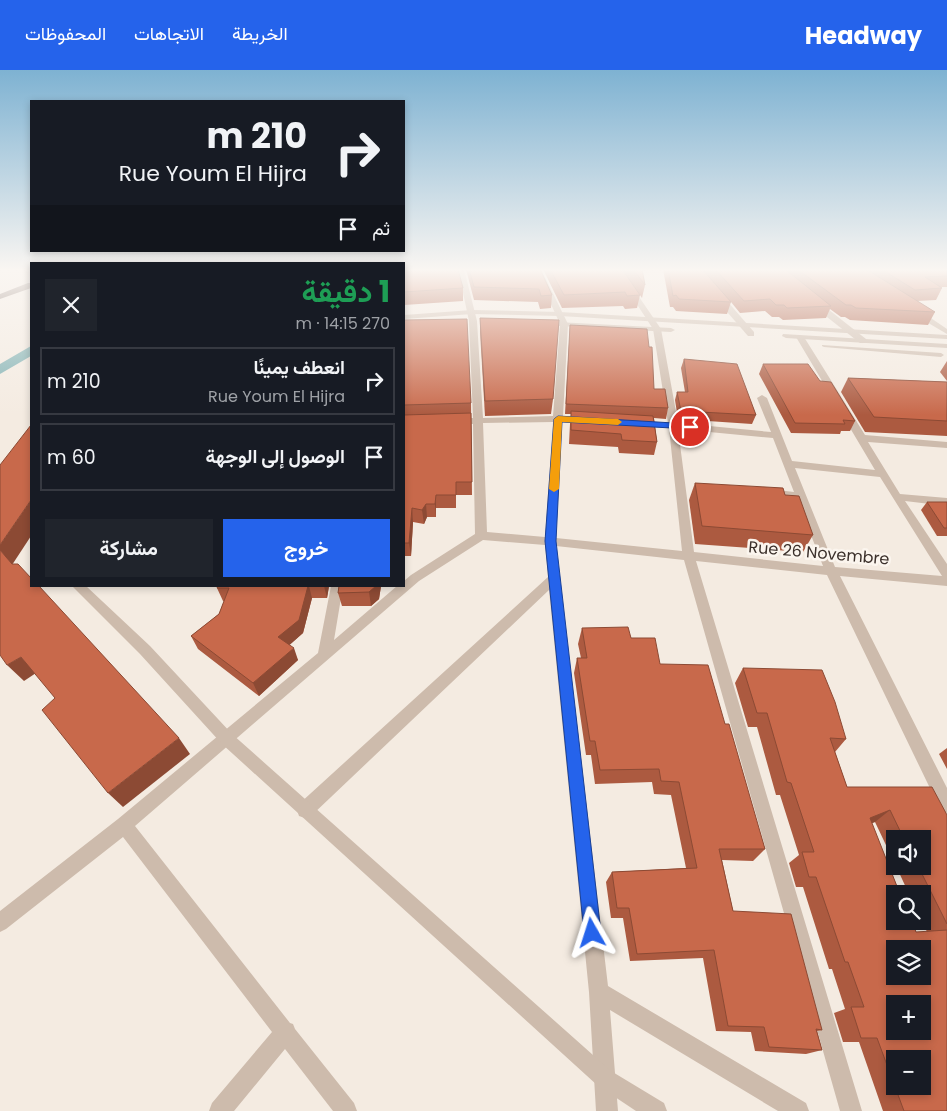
<!DOCTYPE html>
<html lang="ar">
<head>
<meta charset="utf-8">
<style>
  :root { --surface:#171b24; --page:#20242c; --text:#f1f3f6; --muted:#9ea1a6; --line:#363941; --accent:#2563eb }
  body { margin:0; font-family:Poppins,Vazirmatn,sans-serif; background:var(--page); color:var(--text); direction:rtl; height:100vh; display:flex; flex-direction:column; font-size:19px; white-space:nowrap }
  * { box-sizing:border-box; margin:0 }
  p { font-size:16px; color:var(--muted) }
  .icon { flex:none; width:28px; height:28px; fill:none; stroke:currentColor; stroke-width:2; stroke-linecap:round; stroke-linejoin:round }
  .map { position:relative; flex:1; overflow:hidden; direction:ltr }
  .side { position:absolute; left:30px; top:192px; width:375px; height:325px; display:flex; flex-direction:column; background:var(--surface); border-radius:0px; box-shadow:0 2px 8px #0003; direction:rtl }
  .side>* { flex:none }
  .top-card { position:absolute; left:30px; top:30px; width:375px; height:152px; border-radius:0px; box-shadow:0 2px 8px #0003; direction:rtl; background:#171b24; color:var(--text); overflow:hidden }
  .fabs { position:absolute; left:886px; top:760px; display:grid; gap:10px }
  .fabs a { display:grid; place-items:center; width:45px; height:45px; border-radius:0px; background:var(--surface); box-shadow:0 2px 8px #0003; font-size:25px }
  .pin { position:absolute; display:grid; place-items:center; width:42px; height:42px; color:#fff; margin:-21px; border:2px solid #fff; border-radius:50%; box-shadow:0 1px 5px #0007 }
  .me { position:absolute; width:55px; margin:-28px; rotate:354deg; stroke-linejoin:round; filter:drop-shadow(0 0 4px #0008) }
  .turn { display:flex; align-items:center; gap:18px; height:105px; padding:0 15px; font-size:22px }
  .turn .icon { width:65px; height:65px; stroke-width:2.5 }
  .turn b { display:block; font-size:35px; line-height:42px }
  .then { display:flex; align-items:center; height:48px; padding:0 15px; background:#0003; gap:10px; font-size:19px }
  .round { display:grid; place-items:center; flex:none; width:52px; height:52px; border-radius:0px; background:var(--page) }
  .headline { display:flex; align-items:center; justify-content:space-between; height:85px; padding:0 15px }
  h1 { font-size:30px; font-weight:700; line-height:38px; color:#1e9e55 }
  .primary-button { display:flex; gap:10px; margin-top:auto; padding:10px 15px }
  .primary-button a { flex:1; height:58px; border-radius:0px; background:var(--accent); color:#fff; font-size:20px; font-weight:700; line-height:58px; text-align:center }
  .primary-button a+a { background:var(--page); color:var(--text) }
  ul { padding:0; list-style:none }
  li { display:flex; align-items:center; gap:15px; height:68px; margin:0 10px 8px; padding:0 5px; border:2px solid var(--line); border-radius:0px }
  li div { flex:1 }
  li b { display:block; font-size:19px }
  li em { font-style:normal }
  header { display:flex; align-items:center; gap:30px; box-sizing:border-box; height:70px; padding:0 25px; background:var(--accent); color:#fff }
  header strong { font-size:24px }
  nav { display:flex; gap:28px; margin-inline-start:auto; font-size:18px }
  .map>svg:first-child { display:block }
  .lines { fill:none; stroke-linecap:round; stroke-linejoin:round }
  .canal { fill:#7fb0b2; fill-rule:evenodd }
  .service { fill:#cdbbac; fill-rule:evenodd }
  .minor { fill:#cdbbac; fill-rule:evenodd }
  .tertiary { fill:#cdbbac; fill-rule:evenodd }
  .trunk { fill:#6c584f; fill-rule:evenodd }
  .wall { fill:#ac5a40; fill-rule:evenodd }
  .shaded-wall { fill:#8c4a34 }
  .building { fill:#c8694b; stroke:#8c4a34; fill-rule:evenodd }
  .route { fill:#2563eb; stroke:#184099 }
  .slow { fill:#f59e0b }
  .labels { text-anchor:middle; dominant-baseline:central; stroke-width:5; stroke-linejoin:round; paint-order:stroke }
  .street-label { font-size:16px; fill:#3b302b; stroke:#fbf5ee }
</style>
</head>
<body>
<header>
<strong>Headway</strong>
<nav><a>الخريطة</a><a>الاتجاهات</a><a>المحفوظات</a></nav>
</header>
<div class="map">
<svg width="947" height="1041" viewBox="0 0 947 1041">
  <rect width="100%" height="100%" fill="#f4ebe1"/>
  <g class="lines">
    <polygon class="canal" points="31,276 31,286 0,304 0,294"/>
    <polygon class="service" points="822,275 941,283 944,285 941,287 824,277 822,276"/>
    <g class="minor">
      <path d="M458,199H464L477,251L483,348L553,346L560,254L535,199H541L568,254L563,346L587,347L592,350L587,353L562,352L556,468L682,481L669,358L639,356L634,353L639,350L668,353L653,259L614,199H620L661,259L678,353L771,362L757,328L762,325L767,328L792,391L875,400L796,267L800,265L804,267L865,365L947,372V378L868,372L900,424L947,428V436L905,431L947,494V516L840,506L947,718V743L941,741L827,505L696,491L862,1041H840L684,490L556,476L608,916L806,1033L809,1041H778L610,940L618,1041H596L589,922L549,520L311,746L305,748L299,746L297,740L299,734L548,507L545,475L483,470L419,511L135,756L290,953L293,954L295,959L354,1033L357,1041H333L285,979L234,1041H209L212,1033L272,962L123,767L6,859L0,862V841L118,749L318,583L331,516H343L334,570L397,516H404V511L411,505L475,464L473,354H455L450,351L455,348H473L469,251ZM553,352L545,467L487,462L483,353ZM678,359L773,368L794,422L769,419L764,423L769,427L797,429L823,496L694,482ZM795,398L880,407L942,506L835,497Z"/>
      <polygon points="715,224 721,224 754,262 754,266 748,266 715,228"/>
      <polygon points="813,232 819,232 866,269 866,273 860,273 813,236"/>
      <polygon points="913,240 919,240 947,259 947,264 913,244"/>
    </g>
    <g class="tertiary">
      <polygon points="472,240 560,242 947,265 947,269 560,246 472,244 404,249 404,245"/>
      <polygon points="538,251 671,258 675,260 671,262 541,255 538,255"/>
      <polygon points="783,264 947,274 947,278 786,268 782,266"/>
      <polygon points="72,516 86,516 150,576 232,664 611,1001 664,1033 667,1041 636,1041 597,1015 222,674 140,584"/>
    </g>
    <polygon class="trunk" points="28,213 31,213 31,218 0,229 0,224"/>
  </g>
  <g class="wall">
    <polygon points="404,199 463,218 463,231 404,235"/>
    <polygon points="466,199 540,199 552,225 551,238 540,239 538,232 474,230"/>
    <polygon points="543,199 622,199 640,225 637,238 625,239 623,236 562,238"/>
    <polygon points="622,199 642,199 645,215 642,228"/>
    <polygon points="663,199 947,199 947,217 941,217 942,218 936,230 917,231 935,242 928,255 850,250 845,247 841,247 830,239 826,248 783,250 779,247 772,247 765,241 740,243 731,232 727,244 676,241 673,237 670,237"/>
    <polygon points="480,248 553,329 551,344 485,346 480,262"/>
    <polygon points="404,250 471,333 472,425 456,425 456,438 436,438 436,447 427,447 424,454 413,452 411,486 404,486"/>
    <polygon points="570,255 654,319 668,338 666,349 654,348 657,372 654,385 619,383 618,377 569,374 570,354 571,344 565,344"/>
    <polygon points="684,289 756,345 752,354 678,349 675,330 677,322 685,322 681,298"/>
    <polygon points="947,291 947,311 940,302"/>
    <polygon points="763,294 820,311 855,351 850,361 841,361 840,364 791,363 759,304"/>
    <polygon points="848,308 947,312 947,366 865,362 841,322"/>
    <polygon points="695,413 785,425 813,465 803,482 695,474 689,430"/>
    <polygon points="927,432 947,432 947,466 937,466 921,440"/>
    <polygon points="218,516 329,516 327,528 312,528 303,563 289,575 298,590 259,626 198,579 191,566 219,544 224,531 223,531 217,518"/>
    <polygon points="339,516 381,516 379,529 371,536 342,536 338,523"/>
    <polygon points="582,558 631,568 725,654 765,779 753,791 722,790 733,841 822,960 817,961 822,980 806,984 755,981 751,962 716,961 703,888 630,891 623,848 611,848 606,812 612,802 686,798 671,725 654,724 652,712 595,714 591,685 586,685 574,603 577,588 581,588 578,574"/>
    <path d="M743,598L846,669L835,682L847,717L947,745V1041H883L859,972H843L834,943L845,939L832,899H829L803,817H796L789,793L799,785L780,725H776L757,657H748L735,613ZM875,752L895,794V769H922V796H896L909,824H922V851L927,862H916L871,753Z"/>
    <polygon points="947,678 947,699 939,684"/>
  </g>
  <g class="shaded-wall">
    <polygon points="436,425 436,447 435,434"/>
    <polygon points="31,430 31,466 12,495 0,480 0,475"/>
    <polygon points="426,434 427,447 424,454 422,440"/>
    <polygon points="412,438 413,452 411,486 409,473"/>
    <polygon points="308,516 309,516 312,528 303,563 284,580 278,567"/>
    <polygon points="324,516 329,516 327,528"/>
    <polygon points="376,516 381,516 379,529 371,536 369,522"/>
    <polygon points="294,578 298,590 259,626 253,613"/>
    <polygon points="21,587 36,603 24,611 7,595"/>
    <polygon points="179,668 190,684 123,737 108,723"/>
    <polygon points="890,740 875,752 855,760 870,748"/>
  </g>
  <g class="building">
    <polygon points="404,199 458,199 463,218 404,222"/>
    <polygon points="469,199 540,199 552,225 541,226 539,219 474,217"/>
    <polygon points="550,199 622,199 640,225 627,226 625,222 564,225"/>
    <polygon points="633,199 642,199 645,215"/>
    <polygon points="668,199 702,199 731,232 679,229 676,225 673,226"/>
    <polygon points="715,199 785,199 831,236 787,238 784,235 776,235 770,229 744,231"/>
    <polygon points="797,199 866,199 935,242 856,238 851,235 846,235"/>
    <polygon points="881,199 947,199 947,206 925,207 942,218 915,220"/>
    <polygon points="480,248 559,250 553,329 485,331"/>
    <polygon points="467,249 471,333 404,335 404,250"/>
    <polygon points="570,255 647,259 649,277 652,277 654,319 665,319 668,338 566,334"/>
    <polygon points="684,289 737,294 756,345 681,341 677,322 688,322"/>
    <polygon points="763,294 808,294 820,311 831,312 855,351 843,350 845,354 795,353"/>
    <polygon points="848,308 947,312 947,351 874,347"/>
    <polygon points="571,341 653,346 657,372 622,370 621,364 571,360"/>
    <polygon points="471,343 472,412 456,412 456,425 436,425 435,434 426,434 422,440 412,438 409,473 404,473 404,345"/>
    <polygon points="31,355 31,430 0,475 0,395"/>
    <polygon points="695,413 783,418 785,425 799,426 813,465 702,456"/>
    <polygon points="927,432 947,432 947,458 944,458"/>
    <polygon points="0,480 12,494 18,494 31,508 31,516 39,516 179,668 108,723 42,640 55,628 21,587 7,595 0,585"/>
    <polygon points="218,516 308,516 299,550 278,567 294,578 253,613 191,566 219,544 229,518 217,518"/>
    <polygon points="339,516 376,516 369,522 338,523"/>
    <polygon points="628,557 631,568 655,568 660,594 708,595 725,654 729,654 765,779 719,779 733,841 791,844 822,960 816,959 822,980 769,977 764,957 728,956 714,880 637,884 629,838 617,838 612,802 697,798 679,712 661,711 659,699 600,700 595,671 590,671 577,588 587,588 582,558"/>
    <path d="M743,598L822,600L835,632L846,669L830,668L847,717H932L947,745V854L918,796H922V769H904L890,740L870,748L900,824H895V851H912L916,862L947,860V1041H904L877,968H861L851,937H864L848,892H845L816,807H809L802,782H814L791,713L787,712L767,643H757ZM895,879H922V906H895ZM895,934H922V961H895ZM895,989H922V1016H895Z"/>
  </g>
  <linearGradient id="sky" x2="0" y2="1"><stop stop-color="#7eb2d2"/><stop offset="0.58" stop-color="#faf6f2"/><stop offset="1" stop-color="#faf6f2" stop-opacity="0"/></linearGradient>
  <rect width="947" height="345" fill="url(#sky)"/>
  <polygon class="route" points="558,346 690,354 695,357 690,359 562,352 556,471 601,863 598,869 592,871 586,869 584,863 545,471 554,349"/>
  <polygon class="slow" points="558,346 618,349 622,352 618,355 562,352 559,419 554,422 549,419 554,349"/>
  <g class="labels">
    <g class="street-label">
      <text transform="translate(819 483) rotate(5)">Rue 26 Novembre</text>
    </g>
  </g>
</svg>
<div class="fabs">
<a><svg class="icon" aria-label="sound" viewBox="0 0 24 24"><path d="M4 9h4l5-4v14l-5-4H4zM17 9q2 3 0 6"/></svg></a>
<a><svg class="icon" aria-label="search" viewBox="0 0 24 24"><circle cx="10" cy="10" r="6"/><path d="M15 15l6 6"/></svg></a>
<a><svg class="icon" aria-label="layers" viewBox="0 0 24 24"><path d="M12 4l9 5-9 5-9-5zM3 14l9 5 9-5"/></svg></a>
<a>+</a>
<a>−</a>
</div>
<div class="pin" style="left:690px;top:357px;background:#d93025"><svg class="icon" aria-label="arrive" viewBox="0 0 24 24"><path d="M6 21V4h12l-3 4 3 4H6"/></svg></div>
<svg class="me" style="left:592px;top:863px" viewBox="-20 -20 40 40"><path d="M0-17L14 15 0 8-14 15z" fill="#2563eb" stroke="#fff" stroke-width="4"/></svg>
<div class="top-card">
<div class="turn"><svg class="icon" aria-label="right" viewBox="0 0 24 24"><path d="M7 20v-9h11M14 6l5 5-5 5"/></svg><div><b>210 m</b>Rue Youm El Hijra</div></div>
<div class="then">ثم<svg class="icon" aria-label="arrive" viewBox="0 0 24 24"><path d="M6 21V4h12l-3 4 3 4H6"/></svg></div>
</div>
<section class="side">
<div class="headline"><div><h1>1 دقيقة</h1><p>270 m · 14:15</p></div><a class="round"><svg class="icon" aria-label="close" viewBox="0 0 24 24"><path d="M6 6l12 12M18 6L6 18"/></svg></a></div>
<ul>
<li><svg class="icon" aria-label="right" viewBox="0 0 24 24"><path d="M7 20v-9h11M14 6l5 5-5 5"/></svg><div><b>انعطف يمينًا</b><p>Rue Youm El Hijra</p></div><em>210 m</em></li>
<li><svg class="icon" aria-label="arrive" viewBox="0 0 24 24"><path d="M6 21V4h12l-3 4 3 4H6"/></svg><div><b>الوصول إلى الوجهة</b></div><em>60 m</em></li>
</ul>
<div class="primary-button"><a>خروج</a><a>مشاركة</a></div>
</section>
</div>
</body>
</html>
